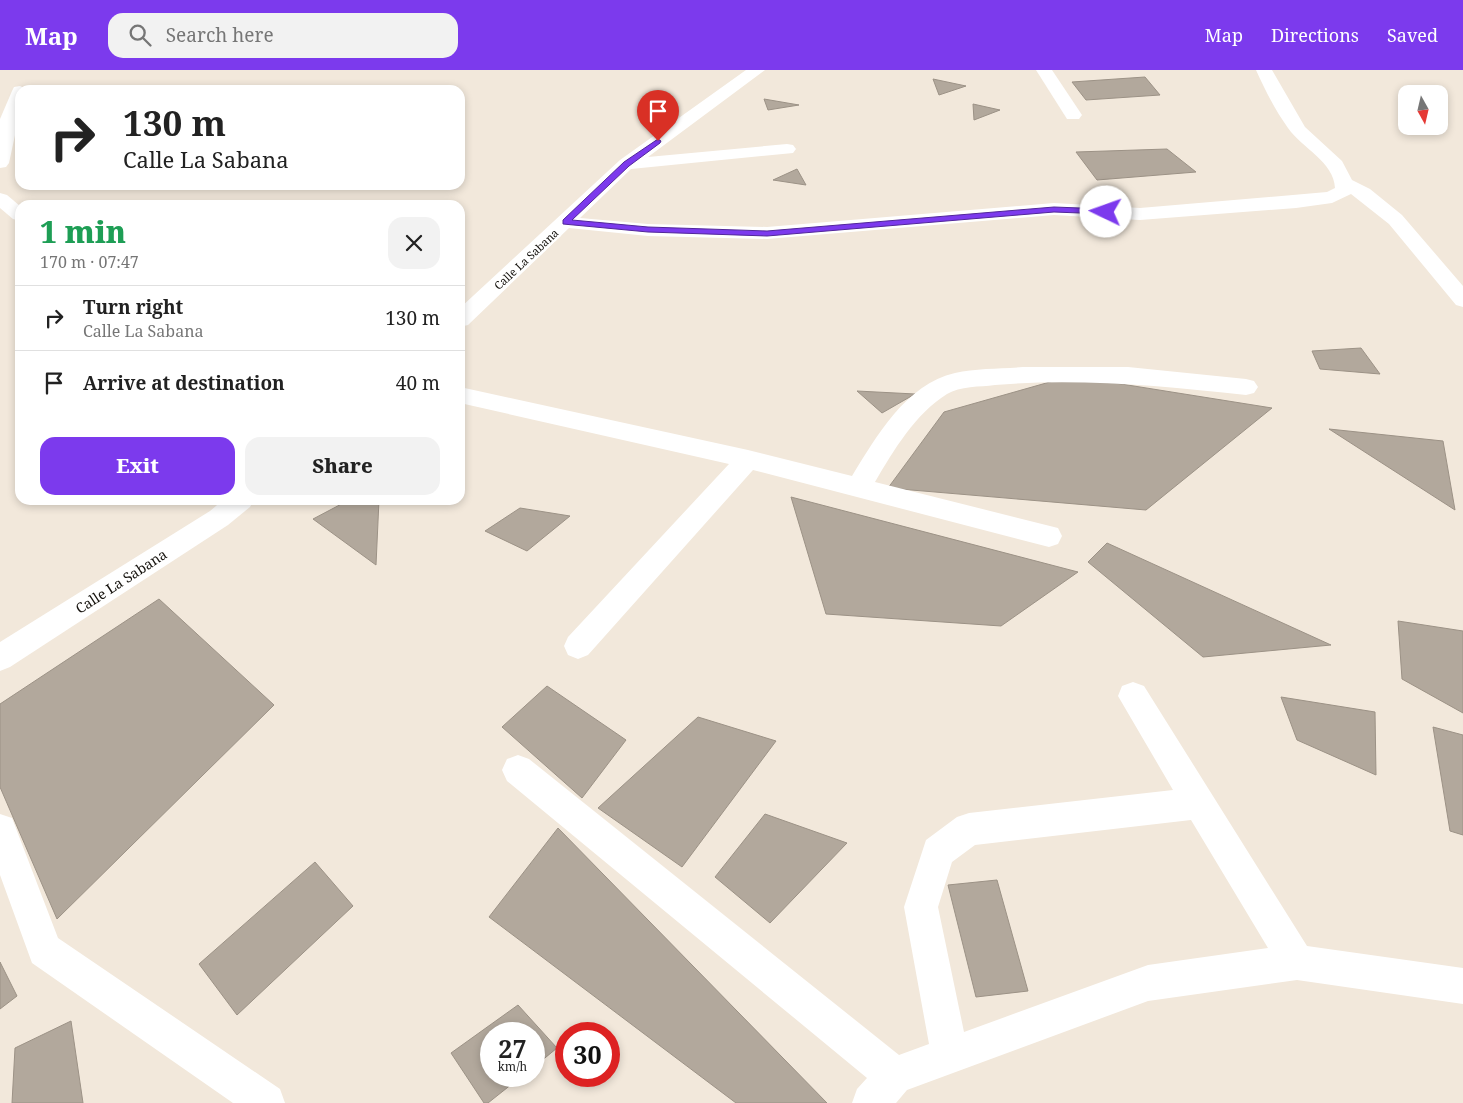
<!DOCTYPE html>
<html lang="en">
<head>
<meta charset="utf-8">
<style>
  :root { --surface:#fff; --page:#f2f2f2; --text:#222; --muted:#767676; --line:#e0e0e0; --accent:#7c3aed }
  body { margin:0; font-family:"Noto Serif",serif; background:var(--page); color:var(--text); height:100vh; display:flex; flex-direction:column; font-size:19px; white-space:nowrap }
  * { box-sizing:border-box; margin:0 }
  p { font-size:16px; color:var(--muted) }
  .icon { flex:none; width:28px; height:28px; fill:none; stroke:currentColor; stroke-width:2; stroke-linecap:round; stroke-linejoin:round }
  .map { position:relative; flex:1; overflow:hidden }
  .details { position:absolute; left:15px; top:130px; width:450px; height:305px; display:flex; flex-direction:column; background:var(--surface); border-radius:15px; box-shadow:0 2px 8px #0003 }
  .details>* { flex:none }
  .hud { position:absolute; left:15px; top:15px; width:450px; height:105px; border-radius:15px; box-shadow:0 2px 8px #0003; background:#fff; color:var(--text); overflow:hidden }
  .needle { width:32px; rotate:172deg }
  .controls { position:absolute; left:1398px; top:15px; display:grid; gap:10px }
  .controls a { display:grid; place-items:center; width:50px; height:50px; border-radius:10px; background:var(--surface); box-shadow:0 2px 8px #0003; font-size:25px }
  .speed { position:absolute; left:480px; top:952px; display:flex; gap:10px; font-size:25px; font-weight:700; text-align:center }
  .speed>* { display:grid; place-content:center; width:65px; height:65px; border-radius:50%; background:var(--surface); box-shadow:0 2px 8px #0003; line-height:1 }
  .speed small { font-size:12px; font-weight:400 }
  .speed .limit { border:8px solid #d22; background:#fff; color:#111 }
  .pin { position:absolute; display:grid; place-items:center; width:42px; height:42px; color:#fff; margin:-51px -21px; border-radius:50% 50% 50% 0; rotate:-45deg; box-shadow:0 0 5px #0007 }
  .pin .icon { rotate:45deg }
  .me { position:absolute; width:55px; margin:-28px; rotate:273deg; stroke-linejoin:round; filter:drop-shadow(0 0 4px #0008) }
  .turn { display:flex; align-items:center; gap:18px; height:105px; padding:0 25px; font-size:22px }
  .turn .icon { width:65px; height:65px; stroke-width:2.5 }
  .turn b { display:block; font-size:35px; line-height:42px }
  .round { display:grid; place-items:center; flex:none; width:52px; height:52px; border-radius:15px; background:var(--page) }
  .overview { display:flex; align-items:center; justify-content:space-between; height:85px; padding:0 25px }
  h1 { font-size:30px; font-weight:800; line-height:38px; color:#1e9e55 }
  .cta { display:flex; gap:10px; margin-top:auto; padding:10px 25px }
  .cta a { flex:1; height:58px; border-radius:15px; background:var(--accent); color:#fff; font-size:20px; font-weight:800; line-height:58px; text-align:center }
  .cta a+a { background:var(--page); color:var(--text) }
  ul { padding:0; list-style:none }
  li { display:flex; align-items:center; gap:15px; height:65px; padding:0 25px; border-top:1px solid var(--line) }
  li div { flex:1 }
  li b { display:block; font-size:19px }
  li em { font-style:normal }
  header { display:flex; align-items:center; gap:30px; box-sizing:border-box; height:70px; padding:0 25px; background:var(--accent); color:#fff }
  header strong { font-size:24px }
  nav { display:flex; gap:28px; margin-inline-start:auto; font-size:18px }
  .search { width:350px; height:45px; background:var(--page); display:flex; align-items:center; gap:12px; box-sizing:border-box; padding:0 18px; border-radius:15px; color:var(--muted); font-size:19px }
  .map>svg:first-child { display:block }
  .building { fill:#b2a89c; stroke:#9c9286 }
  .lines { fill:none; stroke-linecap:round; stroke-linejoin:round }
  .street { fill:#fff; fill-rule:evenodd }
  .route { fill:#7c3aed; stroke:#51269a }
  .labels { text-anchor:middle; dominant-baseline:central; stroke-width:5; stroke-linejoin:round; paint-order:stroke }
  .far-street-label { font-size:11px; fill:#14110c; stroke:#fff }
  .street-label { font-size:14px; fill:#14110c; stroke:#fff }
</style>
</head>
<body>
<header>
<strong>Map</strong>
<div class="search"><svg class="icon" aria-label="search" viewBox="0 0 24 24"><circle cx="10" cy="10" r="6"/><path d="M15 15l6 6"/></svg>Search here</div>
<nav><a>Map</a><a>Directions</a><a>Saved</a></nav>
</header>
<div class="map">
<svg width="1463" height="1033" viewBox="0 0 1463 1033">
  <rect width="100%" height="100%" fill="#f2e8db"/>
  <g class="building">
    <polygon points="1145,7 1160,25 1086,30 1072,12"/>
    <polygon points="933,9 966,16 939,25"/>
    <polygon points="764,29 799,35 768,40"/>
    <polygon points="973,34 1000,40 974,50"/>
    <polygon points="1167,79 1196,102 1097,110 1076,82"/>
    <polygon points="797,99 806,115 773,110"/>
    <polygon points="1361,278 1380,304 1320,299 1312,281"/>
    <polygon points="1071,306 1272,338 1146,440 888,418 944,342"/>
    <polygon points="857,321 915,324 882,343"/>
    <polygon points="1329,359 1443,371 1455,440"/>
    <polygon points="791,427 1078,502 1001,556 826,544"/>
    <polygon points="349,430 379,430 376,495 313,449"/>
    <polygon points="520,438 570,446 527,481 485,461"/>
    <polygon points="1107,473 1331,575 1203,587 1088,492"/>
    <polygon points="159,529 274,635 57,849 0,717 0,634"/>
    <polygon points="1398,551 1463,561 1463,643 1402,609"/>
    <polygon points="547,616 626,670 582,728 502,657"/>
    <polygon points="1281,627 1375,642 1376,705 1297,670"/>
    <polygon points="698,647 776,671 682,797 598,738"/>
    <polygon points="1433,657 1463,665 1463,765 1450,761"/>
    <polygon points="765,744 847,773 770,853 715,807"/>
    <polygon points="558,758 827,1033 736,1033 489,847"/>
    <polygon points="315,792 353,836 237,945 199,894"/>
    <polygon points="997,810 1028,921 976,927 948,815"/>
    <polygon points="0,892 17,926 0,939"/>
    <polygon points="518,935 557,978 534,997 534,964 491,964 491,1006 522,1006 488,1033 484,1033 451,983"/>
    <polygon points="71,951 83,1033 12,1033 15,978"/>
  </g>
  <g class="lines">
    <g class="street">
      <path d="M746,0H765L648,87L787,74L793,75L796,79L793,83L631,99L580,148L648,154L767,157L1054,133L1140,138L1327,122L1335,118C1334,92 1302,78 1288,58C1275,40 1265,20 1256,0H1272L1305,57L1342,91L1352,110L1370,119L1402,145L1463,216V237L1456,235L1389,154L1351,124L1332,133L1296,138L1140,150L1054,145L767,169L648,166L569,158L468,255L460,257V238L620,90Z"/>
      <polygon points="1036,0 1052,0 1082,45 1079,49 1067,49"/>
      <polygon points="20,16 28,20 20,20 20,42 9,93 6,97 0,98 0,49 12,21 14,17"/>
      <polygon points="0,123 7,125 20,136 20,151 13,149 0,138"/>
      <path d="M1023,297H1128L1246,309L1254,311L1258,317L1254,323L1246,325C1162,316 1079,308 995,315C980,317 960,316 947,324C915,344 894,380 875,412L1058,458L1062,466L1058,474L1049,477L753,400L588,585L578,589L568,585L564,576L568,567L729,394L460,333V317L748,380L852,406C876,367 906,314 955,303C976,298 1001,299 1023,297Z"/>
      <polygon points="223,430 254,430 250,437 228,455 10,597 0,601 0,572 210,441"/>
      <path d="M1133,612L1144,616L1307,876L1463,898V934L1297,910L1148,931L907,1020L896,1033H852L857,1019L867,1008L507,711L502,700L507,689L518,685L529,689L899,985L929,974L904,837L926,770L957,747L969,743L1173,720L1118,626L1122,616ZM1191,750L1268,878L1148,895L964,962L938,837L952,792L975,775Z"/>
      <polygon points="0,744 12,748 58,868 280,1019 285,1033 233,1033 32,893 0,805"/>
    </g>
  </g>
  <polygon class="route" points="658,69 661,71 660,73 629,96 572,150 648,157 767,161 1054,137 1106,139 1110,142 1106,144 1054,142 767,166 648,162 563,154 563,150 624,92"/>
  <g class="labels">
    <g class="far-street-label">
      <text transform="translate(526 189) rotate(-43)">Calle La Sabana</text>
    </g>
    <g class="street-label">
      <text transform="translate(121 511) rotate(-33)">Calle La Sabana</text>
    </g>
  </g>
</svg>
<div class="controls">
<a><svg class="needle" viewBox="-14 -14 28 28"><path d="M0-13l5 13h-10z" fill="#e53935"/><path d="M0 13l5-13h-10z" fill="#767676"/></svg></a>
</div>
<div class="speed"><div>27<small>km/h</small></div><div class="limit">30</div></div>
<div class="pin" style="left:658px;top:71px;background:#d93025"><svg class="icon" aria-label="arrive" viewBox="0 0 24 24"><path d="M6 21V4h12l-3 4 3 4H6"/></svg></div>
<svg class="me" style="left:1106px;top:142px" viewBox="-20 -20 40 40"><circle r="19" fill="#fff"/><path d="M0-13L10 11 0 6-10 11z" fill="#7c3aed"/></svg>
<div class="hud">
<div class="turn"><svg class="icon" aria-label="right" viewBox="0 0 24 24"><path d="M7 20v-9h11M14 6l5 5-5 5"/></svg><div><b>130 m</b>Calle La Sabana</div></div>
</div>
<section class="details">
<div class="overview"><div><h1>1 min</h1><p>170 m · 07:47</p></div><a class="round"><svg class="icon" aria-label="close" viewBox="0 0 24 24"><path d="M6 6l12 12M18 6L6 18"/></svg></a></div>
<ul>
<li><svg class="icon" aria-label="right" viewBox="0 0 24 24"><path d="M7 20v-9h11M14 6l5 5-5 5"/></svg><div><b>Turn right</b><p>Calle La Sabana</p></div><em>130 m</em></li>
<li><svg class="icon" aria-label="arrive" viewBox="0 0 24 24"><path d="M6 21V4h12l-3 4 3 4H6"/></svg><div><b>Arrive at destination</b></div><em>40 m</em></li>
</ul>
<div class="cta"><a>Exit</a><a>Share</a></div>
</section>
</div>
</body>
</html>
